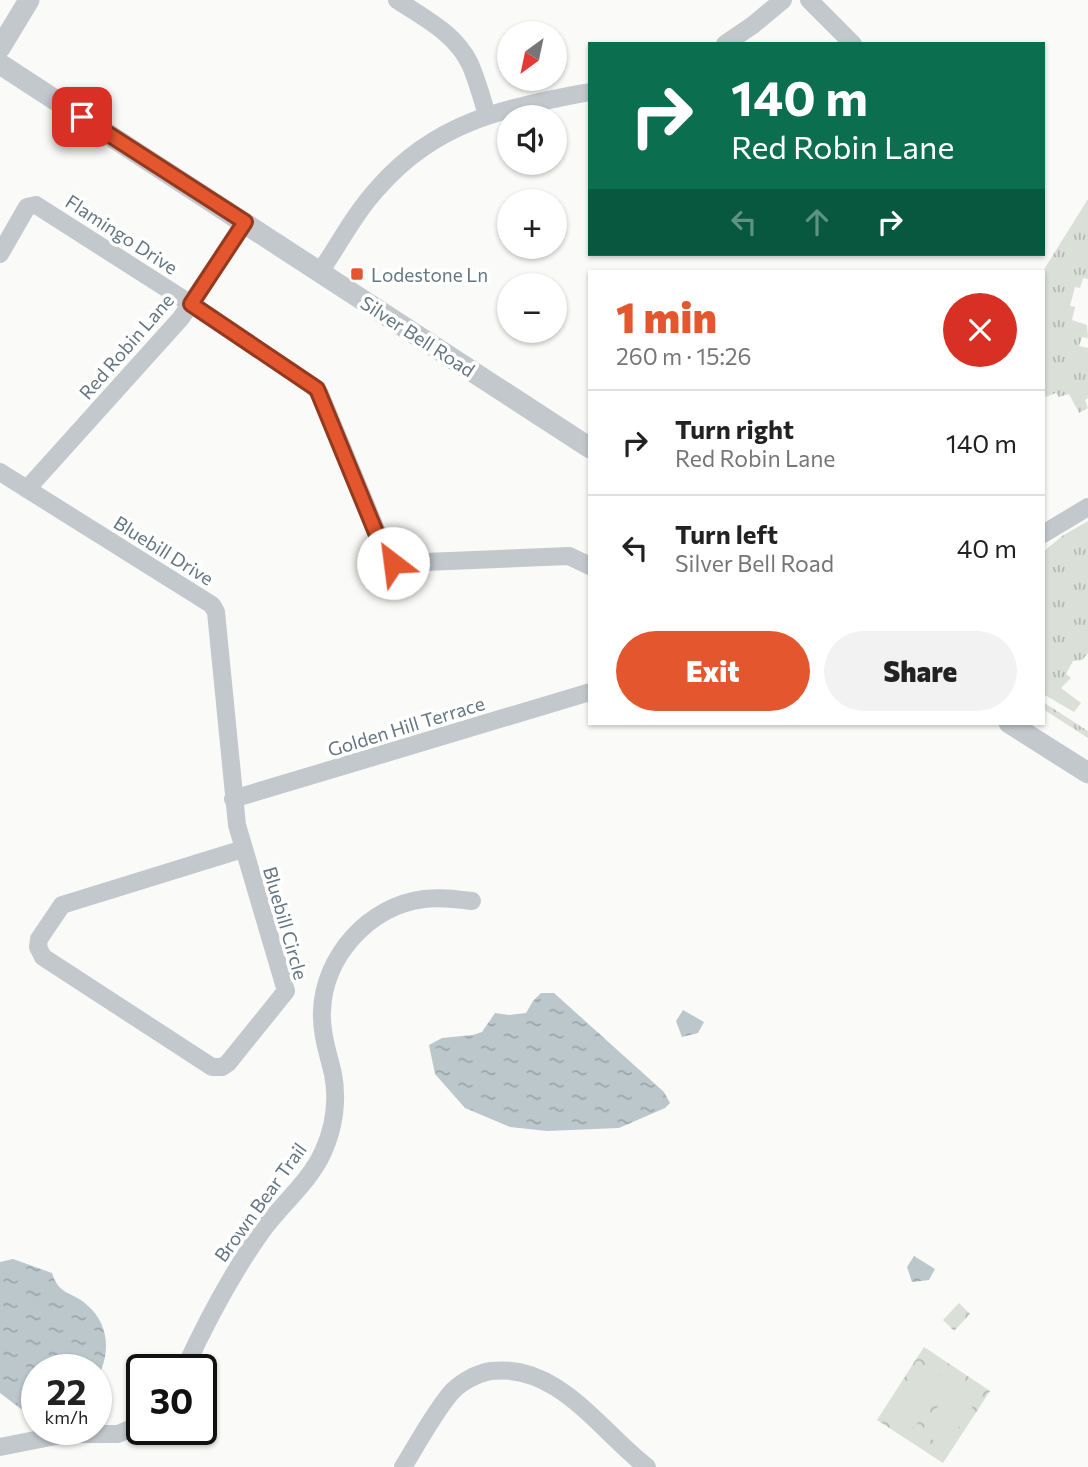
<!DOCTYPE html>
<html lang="en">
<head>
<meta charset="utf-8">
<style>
  :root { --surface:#fff; --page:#f2f2f2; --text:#222; --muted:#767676; --line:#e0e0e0; --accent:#e4572e }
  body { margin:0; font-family:Commissioner,sans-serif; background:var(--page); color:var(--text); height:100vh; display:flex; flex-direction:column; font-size:26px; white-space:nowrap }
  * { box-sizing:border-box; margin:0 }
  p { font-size:23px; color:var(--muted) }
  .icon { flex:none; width:38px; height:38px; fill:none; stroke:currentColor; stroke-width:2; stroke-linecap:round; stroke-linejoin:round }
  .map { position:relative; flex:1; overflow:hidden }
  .sheet { position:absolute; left:588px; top:270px; width:457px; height:455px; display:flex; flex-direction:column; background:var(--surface); border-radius:0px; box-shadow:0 2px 5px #0004 }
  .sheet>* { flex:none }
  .hud { position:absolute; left:588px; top:42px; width:457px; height:214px; border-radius:0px; box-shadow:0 2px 5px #0004; background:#0b6e4f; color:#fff; overflow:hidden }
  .needle { width:46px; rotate:213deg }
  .controls { position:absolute; left:497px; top:21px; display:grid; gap:14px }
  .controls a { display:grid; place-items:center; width:70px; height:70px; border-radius:50%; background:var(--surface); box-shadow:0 2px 5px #0004; font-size:35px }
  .speed { position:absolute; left:21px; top:1354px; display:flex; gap:14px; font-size:35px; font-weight:700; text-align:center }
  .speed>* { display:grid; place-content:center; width:91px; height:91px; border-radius:50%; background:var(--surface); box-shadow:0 2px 5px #0004; line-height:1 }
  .speed small { font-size:18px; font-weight:400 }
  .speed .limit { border:4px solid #111; border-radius:10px; background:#fff; color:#111 }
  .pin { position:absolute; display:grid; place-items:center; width:60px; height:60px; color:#fff; margin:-30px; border-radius:14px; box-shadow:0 4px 10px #0006 }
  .me { position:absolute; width:77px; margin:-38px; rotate:330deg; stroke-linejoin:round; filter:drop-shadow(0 0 5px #0008) }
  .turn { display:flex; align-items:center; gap:24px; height:147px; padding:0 28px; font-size:32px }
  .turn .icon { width:91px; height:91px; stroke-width:2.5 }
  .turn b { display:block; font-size:49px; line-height:60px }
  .lanes { display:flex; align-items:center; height:66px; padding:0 28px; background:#0003; justify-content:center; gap:35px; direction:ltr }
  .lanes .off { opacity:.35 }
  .round { display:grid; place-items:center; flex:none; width:74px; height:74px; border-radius:37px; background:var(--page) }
  .overview { display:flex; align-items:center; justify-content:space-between; height:119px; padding:0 28px }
  h1 { font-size:42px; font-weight:800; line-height:52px; color:var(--accent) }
  .action { display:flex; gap:14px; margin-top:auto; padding:14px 28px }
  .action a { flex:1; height:80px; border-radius:42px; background:var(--accent); color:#fff; font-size:28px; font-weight:800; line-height:80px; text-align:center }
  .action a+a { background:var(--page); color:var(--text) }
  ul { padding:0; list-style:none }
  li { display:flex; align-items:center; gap:21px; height:105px; padding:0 28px; border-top:2px solid var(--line) }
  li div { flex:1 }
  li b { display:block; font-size:26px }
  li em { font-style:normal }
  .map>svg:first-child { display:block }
  .grass { fill:url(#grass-tufts) }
  .forest { fill:url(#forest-crowns) }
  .pitch { fill:#dadfd7 }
  .water { fill:url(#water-ripples) }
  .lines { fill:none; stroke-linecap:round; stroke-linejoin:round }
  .minor { stroke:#c3c8cc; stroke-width:18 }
  .tertiary { stroke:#c3c8cc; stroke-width:21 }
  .route-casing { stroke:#94391e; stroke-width:18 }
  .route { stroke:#e4572e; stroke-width:12 }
  .poi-dot { fill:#e4572e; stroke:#fff; stroke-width:2.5 }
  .labels { text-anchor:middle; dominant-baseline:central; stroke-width:7; stroke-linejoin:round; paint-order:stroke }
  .street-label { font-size:19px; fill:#657683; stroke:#fff }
  .poi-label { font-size:19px; fill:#657683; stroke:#fff; text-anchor:start }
</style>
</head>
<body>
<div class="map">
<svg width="1088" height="1467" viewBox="0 0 1088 1467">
  <defs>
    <pattern id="grass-tufts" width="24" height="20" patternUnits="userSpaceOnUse" patternTransform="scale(1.75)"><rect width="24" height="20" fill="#dadfd7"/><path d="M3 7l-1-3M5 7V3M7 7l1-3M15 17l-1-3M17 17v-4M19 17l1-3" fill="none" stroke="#b4b9b4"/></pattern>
    <pattern id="forest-crowns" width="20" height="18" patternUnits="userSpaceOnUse" patternTransform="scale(1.75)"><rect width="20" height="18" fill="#dadfd7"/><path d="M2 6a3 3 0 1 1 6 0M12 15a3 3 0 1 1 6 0" fill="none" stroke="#b4b9b4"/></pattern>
    <pattern id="water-ripples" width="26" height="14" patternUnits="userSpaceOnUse" patternTransform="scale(1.75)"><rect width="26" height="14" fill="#bbc7cb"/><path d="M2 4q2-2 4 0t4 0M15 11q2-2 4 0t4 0" fill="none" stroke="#9ca6aa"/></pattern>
  </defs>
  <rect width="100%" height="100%" fill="#fafaf8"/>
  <g class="grass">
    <polygon points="1088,199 1088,279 1083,278 1080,288 1075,287 1070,306 1075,307 1072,320 1087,325 1088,338 1082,337 1079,346 1088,348 1088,398 1085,400 1088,408 1079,413 1069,394 1059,397 1056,393 1043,398 1043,271"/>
    <polygon points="1088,521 1088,653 1082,660 1073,661 1066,674 1071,678 1061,688 1081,703 1074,712 1043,694 1043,552 1062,536"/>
    <polygon points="1043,702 1088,731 1088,738 1043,709"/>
  </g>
  <g class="forest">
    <polygon points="959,1303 970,1314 954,1331 943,1320"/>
    <polygon points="924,1347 990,1391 943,1463 877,1420"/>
  </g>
  <g class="pitch">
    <polygon points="923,1365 946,1380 914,1428 891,1413"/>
    <polygon points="953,1384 977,1400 945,1448 921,1432"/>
  </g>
  <g class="water">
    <polygon points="541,993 554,993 664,1092 670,1103 665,1108 619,1128 547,1131 510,1127 465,1108 435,1074 429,1045 442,1038 473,1035 482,1032 495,1013 509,1015 526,1013 533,1001"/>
    <polygon points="683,1010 704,1022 698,1033 682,1037 676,1021"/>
    <polygon points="914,1256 935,1269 929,1280 912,1282 907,1267"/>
    <path d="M13,1259L52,1273C59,1296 72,1291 87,1305C110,1324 111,1356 96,1380V1370H37V1411L21,1409L0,1393V1262Z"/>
  </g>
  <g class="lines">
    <g class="minor">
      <path d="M397,0C424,18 455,33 470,64C477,80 482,98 487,115"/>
      <polyline points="809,0 853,44"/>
      <polyline points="725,44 753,25 783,0"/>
      <polyline points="0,254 27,207 36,205 191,304 313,386 320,394 389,561 401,563 569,556 590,566"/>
      <path d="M320,272C339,244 355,213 378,188C437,120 506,108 590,92"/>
      <polyline points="0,472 212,605 216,612 237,825 286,991 228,1063 222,1067 212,1067 43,957 38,947 39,939 62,905 243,849"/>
      <polyline points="27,489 181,318 245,222"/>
      <polyline points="1043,534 1088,507"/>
      <polyline points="233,799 590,692"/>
      <path d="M184,1370C207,1320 232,1272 265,1227C284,1202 310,1181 323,1152C334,1128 338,1100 333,1074C328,1053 321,1033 322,1011C324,956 369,906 424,899C440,897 456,899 472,901"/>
      <polyline points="0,1447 66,1434 118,1434 142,1424"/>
      <path d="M403,1467C418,1443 432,1416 450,1394C459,1383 477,1373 491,1371C558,1363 601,1432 647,1467"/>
    </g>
    <g class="tertiary">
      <polyline points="0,48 29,0"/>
      <polyline points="0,64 590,448"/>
      <polyline points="1009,723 1088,773"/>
    </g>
  </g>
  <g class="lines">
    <g class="route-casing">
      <polyline id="route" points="82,117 245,222 191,304 317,389 386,557 393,563"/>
    </g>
    <use href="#route" class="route"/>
  </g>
  <rect class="poi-dot" x="350" y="267" width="14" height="14" rx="3.5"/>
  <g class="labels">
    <g class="street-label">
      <text transform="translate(122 234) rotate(33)">Flamingo Drive</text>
      <text transform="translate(418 336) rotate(33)">Silver Bell Road</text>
      <text transform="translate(126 346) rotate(-49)">Red Robin Lane</text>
      <text transform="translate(164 550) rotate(32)">Bluebill Drive</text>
      <text transform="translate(406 726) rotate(-17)">Golden Hill Terrace</text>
      <text transform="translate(286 923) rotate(74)">Bluebill Circle</text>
      <text transform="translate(260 1202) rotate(-54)">Brown Bear Trail</text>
    </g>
    <g class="poi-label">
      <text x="371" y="274">Lodestone Ln</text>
    </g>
  </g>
</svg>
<div class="controls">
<a><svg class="needle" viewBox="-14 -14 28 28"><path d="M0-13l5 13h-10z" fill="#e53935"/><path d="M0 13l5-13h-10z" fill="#767676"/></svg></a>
<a><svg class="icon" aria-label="sound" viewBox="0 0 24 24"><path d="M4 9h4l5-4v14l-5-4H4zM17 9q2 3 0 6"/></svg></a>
<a>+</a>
<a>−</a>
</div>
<div class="speed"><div>22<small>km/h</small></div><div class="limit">30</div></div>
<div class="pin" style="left:82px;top:117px;background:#d93025"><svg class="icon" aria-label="arrive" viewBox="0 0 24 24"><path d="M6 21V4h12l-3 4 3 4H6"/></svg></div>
<svg class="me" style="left:393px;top:563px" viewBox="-20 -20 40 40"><circle r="19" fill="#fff"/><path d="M0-13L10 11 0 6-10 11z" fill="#e4572e"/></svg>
<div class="hud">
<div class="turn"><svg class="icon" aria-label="right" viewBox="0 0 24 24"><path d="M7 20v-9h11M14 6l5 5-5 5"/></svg><div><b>140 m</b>Red Robin Lane</div></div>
<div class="lanes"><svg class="icon off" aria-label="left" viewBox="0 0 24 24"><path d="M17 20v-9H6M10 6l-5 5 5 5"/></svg><svg class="icon off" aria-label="ahead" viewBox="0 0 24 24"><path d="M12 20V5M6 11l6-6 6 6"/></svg><svg class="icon" aria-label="right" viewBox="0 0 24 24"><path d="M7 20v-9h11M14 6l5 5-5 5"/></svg></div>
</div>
<section class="sheet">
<div class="overview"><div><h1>1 min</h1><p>260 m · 15:26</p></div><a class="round" style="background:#d93025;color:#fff"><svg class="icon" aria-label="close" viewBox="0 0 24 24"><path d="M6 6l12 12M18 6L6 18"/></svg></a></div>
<ul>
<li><svg class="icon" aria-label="right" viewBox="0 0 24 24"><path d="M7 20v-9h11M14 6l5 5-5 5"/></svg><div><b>Turn right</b><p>Red Robin Lane</p></div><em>140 m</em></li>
<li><svg class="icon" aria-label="left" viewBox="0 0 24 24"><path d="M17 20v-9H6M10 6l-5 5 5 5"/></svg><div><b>Turn left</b><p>Silver Bell Road</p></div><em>40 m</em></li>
</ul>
<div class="action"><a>Exit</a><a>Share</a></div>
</section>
</div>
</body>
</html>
